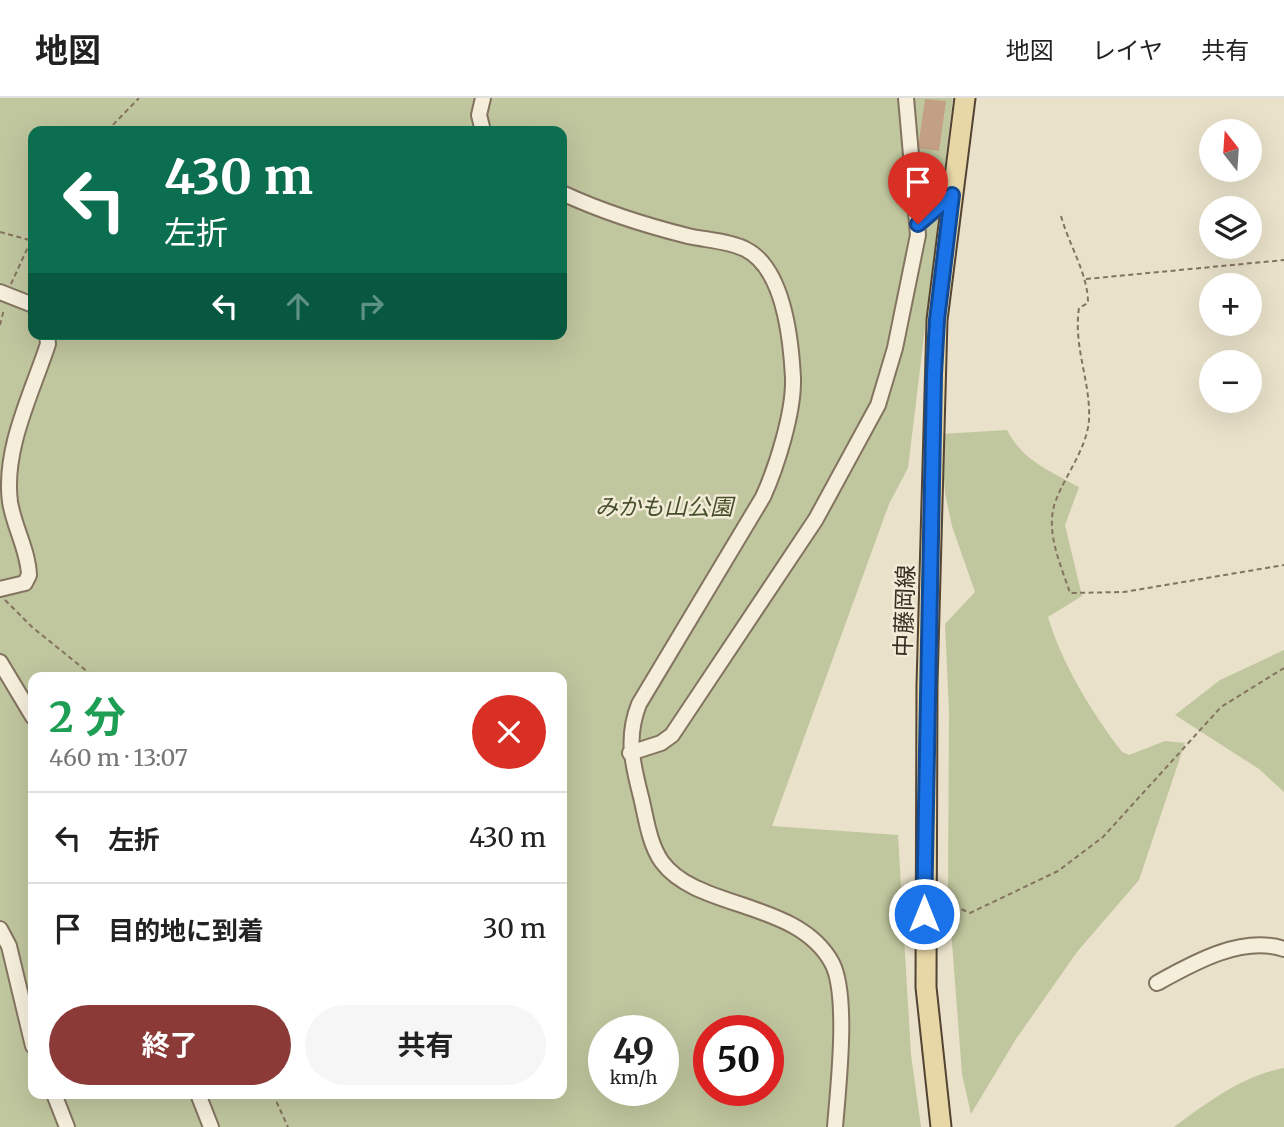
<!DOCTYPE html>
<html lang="ja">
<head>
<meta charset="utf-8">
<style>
  :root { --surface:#fff; --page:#f6f6f6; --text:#222; --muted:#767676; --line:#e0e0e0; --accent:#8b3a37 }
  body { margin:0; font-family:Merriweather,"Noto Sans JP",serif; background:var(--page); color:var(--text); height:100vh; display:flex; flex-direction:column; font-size:26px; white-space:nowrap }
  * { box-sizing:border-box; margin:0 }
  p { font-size:23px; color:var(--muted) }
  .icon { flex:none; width:38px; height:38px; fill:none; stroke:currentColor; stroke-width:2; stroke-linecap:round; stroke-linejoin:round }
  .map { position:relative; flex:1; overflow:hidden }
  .side { position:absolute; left:28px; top:574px; width:539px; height:427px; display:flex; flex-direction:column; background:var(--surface); border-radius:14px; box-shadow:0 7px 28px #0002 }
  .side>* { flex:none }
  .banner { position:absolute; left:28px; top:28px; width:539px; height:214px; border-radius:14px; box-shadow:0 7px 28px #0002; background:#0b6e4f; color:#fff; overflow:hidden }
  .needle { width:46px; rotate:343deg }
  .controls { position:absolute; left:1199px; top:21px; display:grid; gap:14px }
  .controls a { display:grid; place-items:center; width:63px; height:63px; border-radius:50%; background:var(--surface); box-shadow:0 7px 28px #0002; font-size:35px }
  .speed { position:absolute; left:588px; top:917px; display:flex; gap:14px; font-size:35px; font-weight:700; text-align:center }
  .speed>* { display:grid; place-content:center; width:91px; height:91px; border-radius:50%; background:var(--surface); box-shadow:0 7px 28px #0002; line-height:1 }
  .speed small { font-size:18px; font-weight:400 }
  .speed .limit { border:10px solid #d22; background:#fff; color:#111 }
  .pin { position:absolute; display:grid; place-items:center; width:60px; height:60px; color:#fff; margin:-72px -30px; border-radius:50% 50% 50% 0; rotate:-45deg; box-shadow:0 0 7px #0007 }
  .pin .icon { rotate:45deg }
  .me { position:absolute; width:77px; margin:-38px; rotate:0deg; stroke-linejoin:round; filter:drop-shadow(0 0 5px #0008) }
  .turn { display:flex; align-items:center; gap:24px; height:147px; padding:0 21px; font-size:32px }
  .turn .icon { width:91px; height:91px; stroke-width:2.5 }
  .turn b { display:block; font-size:49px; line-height:60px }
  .lanes { display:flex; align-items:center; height:66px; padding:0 21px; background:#0003; justify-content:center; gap:35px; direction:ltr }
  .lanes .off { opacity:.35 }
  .round { display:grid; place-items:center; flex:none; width:74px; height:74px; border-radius:37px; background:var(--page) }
  .headline { display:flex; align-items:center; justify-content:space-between; height:119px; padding:0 21px }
  h1 { font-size:42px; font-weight:700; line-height:52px; color:#1e9e55 }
  .cta { display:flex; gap:14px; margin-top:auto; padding:14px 21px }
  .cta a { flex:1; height:80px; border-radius:42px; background:var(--accent); color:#fff; font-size:28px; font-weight:700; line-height:80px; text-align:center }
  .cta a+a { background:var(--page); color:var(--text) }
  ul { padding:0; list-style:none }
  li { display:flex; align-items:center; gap:21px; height:91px; padding:0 21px; border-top:2px solid var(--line) }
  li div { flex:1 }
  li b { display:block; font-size:26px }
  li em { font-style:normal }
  header { display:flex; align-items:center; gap:42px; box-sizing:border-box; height:98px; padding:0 35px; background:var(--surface); border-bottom:2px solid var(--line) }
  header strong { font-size:33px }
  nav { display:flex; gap:38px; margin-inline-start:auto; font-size:24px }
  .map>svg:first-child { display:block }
  .green { fill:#c0c69e; fill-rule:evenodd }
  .building { fill:#c3a083 }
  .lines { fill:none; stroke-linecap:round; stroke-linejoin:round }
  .minor-casing { stroke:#837460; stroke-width:18 }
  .major-casing { stroke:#524333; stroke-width:23 }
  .path { stroke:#837460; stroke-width:2; stroke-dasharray:5 3.5; stroke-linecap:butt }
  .minor { stroke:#f5eedb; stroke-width:14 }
  .major { stroke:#e7d6a6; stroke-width:19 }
  .route-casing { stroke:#114b97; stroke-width:18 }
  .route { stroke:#1a73e8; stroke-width:12 }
  .labels { text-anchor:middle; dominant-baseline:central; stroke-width:5; stroke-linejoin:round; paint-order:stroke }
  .park-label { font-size:23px; font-style:italic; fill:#45502a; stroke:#f2ebd7 }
  .street-label { font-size:23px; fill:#362c21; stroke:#f2ebd7 }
</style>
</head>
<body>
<header>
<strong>地図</strong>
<nav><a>地図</a><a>レイヤ</a><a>共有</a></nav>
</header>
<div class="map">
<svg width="1284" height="1029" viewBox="0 0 1284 1029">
  <rect width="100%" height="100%" fill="#e9e1c9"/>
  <g class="green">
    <path d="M0,0H953L908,370L889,406L772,728L898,737L911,957L921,1029H0ZM33,33H562V236H33ZM33,579H562V996H33ZM604,933H663V992H604ZM709,933H768V992H709Z"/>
    <path d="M1007,332C1022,362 1050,373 1079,389L1065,427L1082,498L1048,519C1062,566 1092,615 1122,654L1129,657L1165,643L1185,645L1139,782L1077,854L1016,941L971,1016L962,976L948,792L949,614L945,526L975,494L952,428L945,395L941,336Z"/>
    <polygon points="1284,552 1284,694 1259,671 1175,617 1220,582"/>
    <path d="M1284,970V1029H1174C1208,1004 1242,978 1284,970Z"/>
  </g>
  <polygon class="building" points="925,1 946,3 939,53 918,50"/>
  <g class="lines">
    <g class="minor-casing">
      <g id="minor">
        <polyline points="483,0 479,17 483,33"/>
        <path d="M562,95C603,114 644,127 688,138C706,142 729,143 745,151C784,170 791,241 793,280C794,314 777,368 763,399L639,606C626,639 632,664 641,699C646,719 649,746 662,764C697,812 798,802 832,865C849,897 838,991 835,1029"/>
        <polyline points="918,126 952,97"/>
        <polyline points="0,194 33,207"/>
        <path d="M0,491L25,485L29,477C28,452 14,429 10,404C3,351 32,295 48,246L47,236"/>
        <polyline points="0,564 33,619"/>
        <polyline points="630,655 661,645 672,637 816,421 878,307 895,250 918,137 906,0"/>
        <polyline points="0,831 9,848 33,948"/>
        <path d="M1157,885C1193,865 1242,837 1284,851"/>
        <polyline points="54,996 67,1029"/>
        <polyline points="198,996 211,1029"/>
      </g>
    </g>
    <g class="major-casing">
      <polyline id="major" points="941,1029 926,889 927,587 937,222 965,0"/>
    </g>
    <g class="path">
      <polyline points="107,33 139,0"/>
      <polyline points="458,33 470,29"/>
      <path d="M1061,118C1069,147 1088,176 1088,205L1079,210C1073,249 1091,284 1089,322C1087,350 1066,376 1056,402C1044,432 1061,467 1070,495L1124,494L1284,467"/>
      <polyline points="0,134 33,143"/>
      <polyline points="1086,181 1284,162"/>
      <polyline points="11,186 33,138"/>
      <polyline points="0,227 4,211"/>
      <polyline points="5,502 32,529 94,579"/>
      <polyline points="942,787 948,805 970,815 1058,773 1103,739 1221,609 1284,570"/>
      <polyline points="273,996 288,1029"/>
    </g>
    <use href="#minor" class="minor"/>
    <use href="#major" class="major"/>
  </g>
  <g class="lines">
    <g class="route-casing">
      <polyline id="route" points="918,126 952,97 937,222 934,276 924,816"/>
    </g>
    <use href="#route" class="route"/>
  </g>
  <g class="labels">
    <g class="park-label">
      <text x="664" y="408">みかも山公園</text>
    </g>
    <g class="street-label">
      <text transform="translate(904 513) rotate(-88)">中藤岡線</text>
    </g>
  </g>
</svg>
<div class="controls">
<a><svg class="needle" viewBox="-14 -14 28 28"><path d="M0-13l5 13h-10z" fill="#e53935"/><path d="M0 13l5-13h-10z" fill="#767676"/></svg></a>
<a><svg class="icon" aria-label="layers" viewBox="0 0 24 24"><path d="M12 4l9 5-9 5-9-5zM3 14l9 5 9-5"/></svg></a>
<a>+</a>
<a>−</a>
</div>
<div class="speed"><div>49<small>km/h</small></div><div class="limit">50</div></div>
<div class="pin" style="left:918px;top:126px;background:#d93025"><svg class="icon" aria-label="arrive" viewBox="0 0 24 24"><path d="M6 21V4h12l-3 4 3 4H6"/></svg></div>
<svg class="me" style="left:924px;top:816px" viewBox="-20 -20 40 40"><circle r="17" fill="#1a73e8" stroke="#fff" stroke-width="3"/><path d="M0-11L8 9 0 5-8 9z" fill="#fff"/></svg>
<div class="banner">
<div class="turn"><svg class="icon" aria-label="left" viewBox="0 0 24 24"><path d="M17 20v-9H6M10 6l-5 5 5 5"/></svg><div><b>430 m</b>左折</div></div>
<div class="lanes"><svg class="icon" aria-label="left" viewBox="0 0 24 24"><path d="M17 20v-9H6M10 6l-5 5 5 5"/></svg><svg class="icon off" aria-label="ahead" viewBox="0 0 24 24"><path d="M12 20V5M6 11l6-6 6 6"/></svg><svg class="icon off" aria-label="right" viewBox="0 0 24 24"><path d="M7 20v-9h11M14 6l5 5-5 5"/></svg></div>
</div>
<section class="side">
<div class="headline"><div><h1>2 分</h1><p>460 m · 13:07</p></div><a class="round" style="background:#d93025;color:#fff"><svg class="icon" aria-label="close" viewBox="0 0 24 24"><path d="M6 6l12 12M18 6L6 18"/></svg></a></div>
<ul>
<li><svg class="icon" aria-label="left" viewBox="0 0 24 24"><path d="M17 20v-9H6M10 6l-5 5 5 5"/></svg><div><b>左折</b></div><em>430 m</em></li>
<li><svg class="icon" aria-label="arrive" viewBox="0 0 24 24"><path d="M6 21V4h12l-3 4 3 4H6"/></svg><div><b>目的地に到着</b></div><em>30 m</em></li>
</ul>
<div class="cta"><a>終了</a><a>共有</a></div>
</section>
</div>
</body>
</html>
